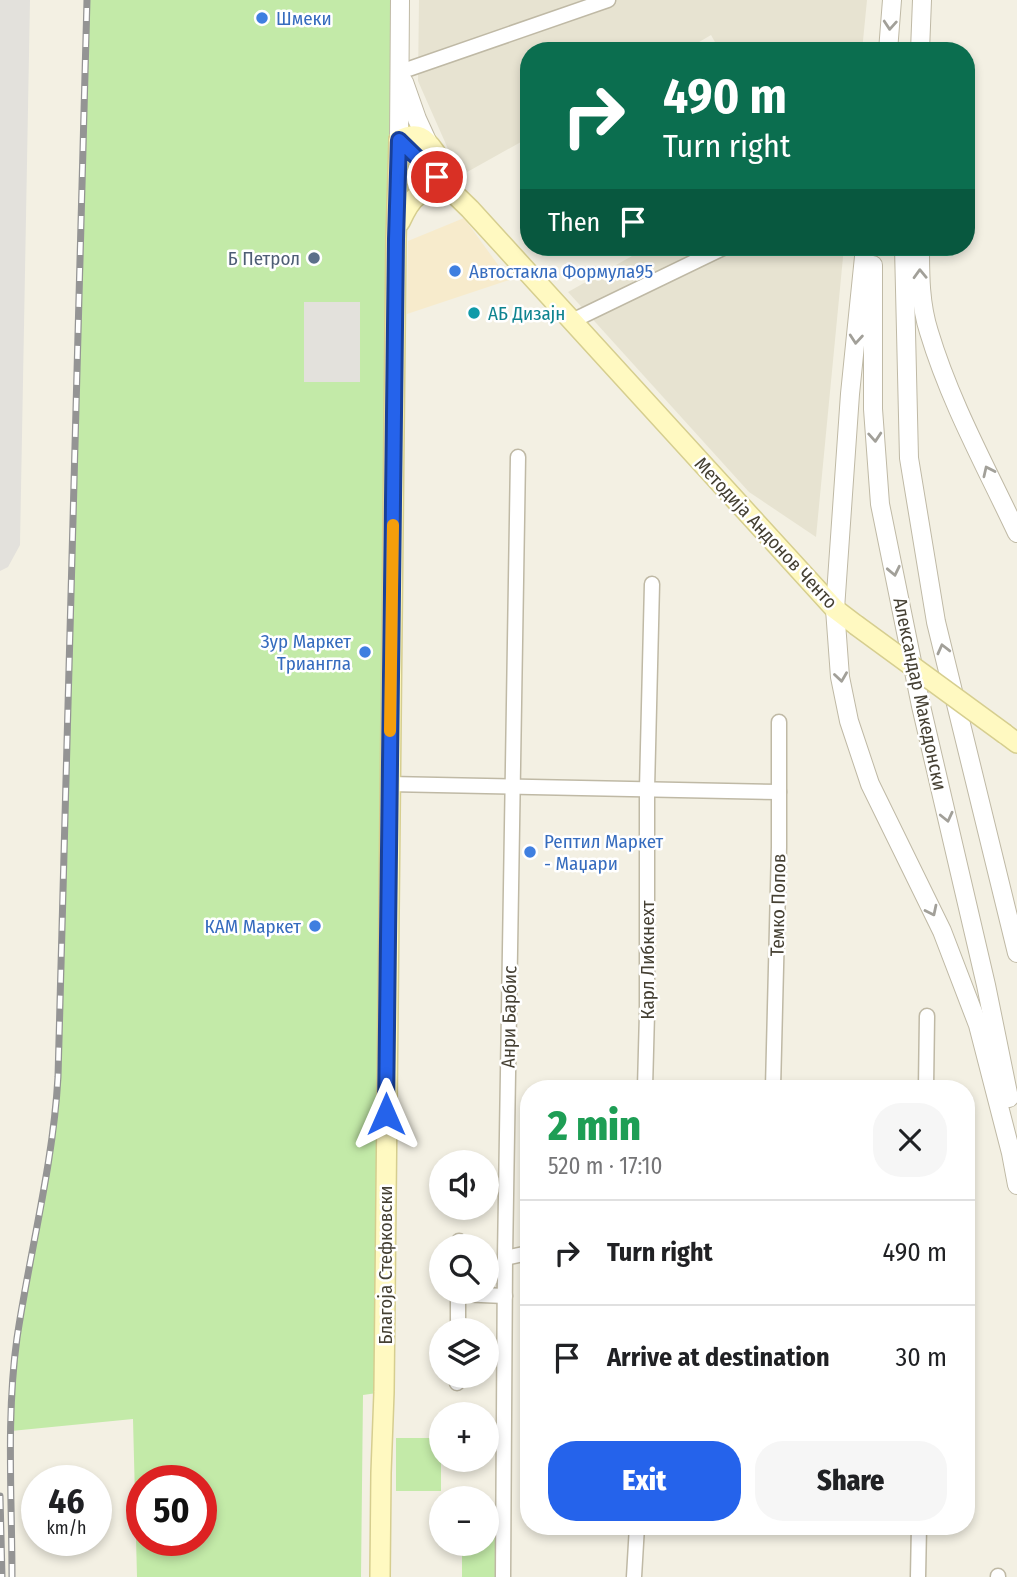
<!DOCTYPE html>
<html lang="en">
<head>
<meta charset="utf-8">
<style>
  :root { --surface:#fff; --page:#f6f6f6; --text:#202124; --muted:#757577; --line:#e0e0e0; --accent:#2563eb }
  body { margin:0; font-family:"Fira Sans Condensed",sans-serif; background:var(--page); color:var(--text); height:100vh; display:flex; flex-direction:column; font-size:26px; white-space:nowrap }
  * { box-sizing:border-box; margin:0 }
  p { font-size:23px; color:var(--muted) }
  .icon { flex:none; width:38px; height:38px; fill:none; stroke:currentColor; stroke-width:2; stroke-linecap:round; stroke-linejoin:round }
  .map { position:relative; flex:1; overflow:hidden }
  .drawer { position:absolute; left:520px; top:1080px; width:455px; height:455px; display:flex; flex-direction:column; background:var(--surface); border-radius:28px; box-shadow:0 4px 10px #0003 }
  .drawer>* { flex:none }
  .top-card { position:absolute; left:520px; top:42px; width:455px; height:214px; border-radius:28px; box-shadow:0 4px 10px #0003; background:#0b6e4f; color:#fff; overflow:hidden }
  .fabs { position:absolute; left:429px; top:1150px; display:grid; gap:14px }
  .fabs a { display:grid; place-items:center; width:70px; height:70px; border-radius:50%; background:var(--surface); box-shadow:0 4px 10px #0003; font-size:35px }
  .speed { position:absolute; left:21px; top:1465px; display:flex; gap:14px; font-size:35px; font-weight:700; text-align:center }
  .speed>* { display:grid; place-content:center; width:91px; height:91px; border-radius:50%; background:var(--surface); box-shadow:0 4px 10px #0003; line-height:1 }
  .speed small { font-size:18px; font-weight:400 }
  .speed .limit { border:10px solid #d22; background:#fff; color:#111 }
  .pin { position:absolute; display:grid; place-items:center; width:60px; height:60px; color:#fff; margin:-30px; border:4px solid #fff; border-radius:50%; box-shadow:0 2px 7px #0007 }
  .me { position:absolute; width:77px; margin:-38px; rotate:0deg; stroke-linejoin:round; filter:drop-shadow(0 0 5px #0008) }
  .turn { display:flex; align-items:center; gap:24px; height:147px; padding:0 28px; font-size:32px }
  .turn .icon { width:91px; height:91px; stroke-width:2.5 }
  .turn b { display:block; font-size:49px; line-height:60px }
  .then { display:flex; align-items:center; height:66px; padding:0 28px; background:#0003; gap:14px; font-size:26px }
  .round { display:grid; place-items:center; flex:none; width:74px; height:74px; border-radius:28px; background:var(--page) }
  .summary { display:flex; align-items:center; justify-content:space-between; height:119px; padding:0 28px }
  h1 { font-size:42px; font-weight:800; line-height:52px; color:#1e9e55 }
  .cta { display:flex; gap:14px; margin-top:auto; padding:14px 28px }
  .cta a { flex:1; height:80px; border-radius:28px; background:var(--accent); color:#fff; font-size:28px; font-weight:800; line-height:80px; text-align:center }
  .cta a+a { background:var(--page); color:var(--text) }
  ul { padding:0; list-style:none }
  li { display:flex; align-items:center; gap:21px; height:105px; padding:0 28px; border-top:2px solid var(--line) }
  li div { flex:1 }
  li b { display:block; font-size:26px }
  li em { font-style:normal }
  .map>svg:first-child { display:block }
  .residential { fill:#e7e3d1 }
  .commercial { fill:#f7ebcc }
  .green { fill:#c3eaa8; fill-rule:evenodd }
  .parking { fill:#e3e1dc }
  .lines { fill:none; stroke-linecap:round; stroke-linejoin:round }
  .minor-casing { stroke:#bfb9a5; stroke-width:17 }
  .tertiary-casing { stroke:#bfb9a5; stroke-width:20 }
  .secondary-casing { stroke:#d6ce8f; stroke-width:22 }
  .minor { stroke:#fff; stroke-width:14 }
  .tertiary { stroke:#fff; stroke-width:18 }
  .secondary { stroke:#fff9c1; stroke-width:19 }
  .rail-casing { stroke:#949494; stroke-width:7 }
  .rail { stroke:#fff; stroke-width:4.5; stroke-dasharray:13; stroke-linecap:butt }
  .secondary-bridge-casing { stroke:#d6ce8f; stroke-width:22; stroke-linecap:butt }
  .secondary-bridge { stroke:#fff9c1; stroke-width:19 }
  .oneway { stroke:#a2a099 }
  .route-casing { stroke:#184099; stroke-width:18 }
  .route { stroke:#2563eb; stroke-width:12 }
  .slow { stroke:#f59e0b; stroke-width:12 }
  .shop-dot { fill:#3f7fe0; stroke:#fff; stroke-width:2.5 }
  .service-dot { fill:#5c6f8a; stroke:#fff; stroke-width:2.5 }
  .culture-dot { fill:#0f9aa8; stroke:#fff; stroke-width:2.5 }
  .labels { text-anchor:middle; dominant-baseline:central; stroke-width:5; stroke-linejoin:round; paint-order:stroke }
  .shop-label { font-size:19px; fill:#366cbe; stroke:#fff; text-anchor:start }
  .service-label { font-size:19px; fill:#4e5e75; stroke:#fff; text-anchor:end }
  .culture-label { font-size:19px; fill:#0d838f; stroke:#fff; text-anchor:start }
  .street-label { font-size:19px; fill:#454033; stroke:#fff }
</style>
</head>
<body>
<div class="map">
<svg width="1017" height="1577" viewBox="0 0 1017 1577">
  <rect width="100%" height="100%" fill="#f3f0e3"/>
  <g class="residential">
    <polygon points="419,0 867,0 862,51 720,51 711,35 684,51 528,51 528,138 460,176 418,81"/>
    <polygon points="648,247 844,247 816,537 749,492 568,292"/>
  </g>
  <polygon class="commercial" points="464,218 509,280 407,314 408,241"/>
  <g class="green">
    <path d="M87,0H393L384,1392L363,1395L361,1577H137L133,1419L11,1431L17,1340L51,1150L56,1118L58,1077ZM142,1480H201V1540H142Z"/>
    <rect x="396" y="1438" width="45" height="53"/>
    <polygon points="487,1535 497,1535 497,1577 462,1577 462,1544 486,1544"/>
  </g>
  <g class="parking">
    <polygon points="0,0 30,0 20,545 8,567 0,571"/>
    <rect x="304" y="302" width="56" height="80"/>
  </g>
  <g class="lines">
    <g class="minor-casing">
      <g id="minor">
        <polyline points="400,72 608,0"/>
        <polyline points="572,321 725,247"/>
        <polyline points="389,784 779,792"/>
        <polyline points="645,1088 647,1013 647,789 652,584"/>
        <polyline points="773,1088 779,847 779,722"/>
        <polyline points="926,1088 927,1016"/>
        <polyline points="459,1246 459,1241"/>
        <polyline points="505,1258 528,1253"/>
        <polyline points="458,1294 505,1296"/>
        <polyline points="458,1330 458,1292"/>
        <polyline points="457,1383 457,1376"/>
        <polyline points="503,1577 505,1258 518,457"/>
        <polyline points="634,1577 637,1526"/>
        <polyline points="918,1577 919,1526"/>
        <polyline points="998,1577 998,1576"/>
      </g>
    </g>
    <g class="tertiary-casing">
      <g id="tertiary">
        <polyline points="888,51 892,0"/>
        <polyline points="920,51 922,0"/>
        <polyline points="404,82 417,119 428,143"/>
        <polyline points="399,140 400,0"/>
        <polyline points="865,247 850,394 835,609 840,677 849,721 870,784 942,931 978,1025 1011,1153 1017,1185"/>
        <polyline points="904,247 909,458 936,622 1017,953"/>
        <path d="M920,247C920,275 920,304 929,332C950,402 986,467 1017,533"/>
        <polyline points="873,265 873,409 880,504 921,706 986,985 1009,1098"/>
      </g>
    </g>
    <g class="secondary-casing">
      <g id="secondary">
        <polyline points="399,140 470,209 835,609 856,625"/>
        <path d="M399,140C406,137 413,134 420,137C432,142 446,171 453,182"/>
        <path d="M400,222C412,195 421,186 452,192"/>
        <polyline points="1005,734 1017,743"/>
        <polyline points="380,1577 381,1473 384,1392 396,239 399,140"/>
      </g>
    </g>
    <use href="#minor" class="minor"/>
    <use href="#tertiary" class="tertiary"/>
    <use href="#secondary" class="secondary"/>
    <g class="rail-casing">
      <g id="rail">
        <polyline points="0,1496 2,1577"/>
        <path d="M12,1577C12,1498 6,1417 17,1338C30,1251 53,1165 58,1077L87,0"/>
      </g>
    </g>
    <use href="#rail" class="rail"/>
    <g class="secondary-bridge-casing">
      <polyline id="secondary-bridge" points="856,625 1005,734"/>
    </g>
    <use href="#secondary-bridge" class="secondary-bridge"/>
  </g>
  <defs><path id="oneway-chevron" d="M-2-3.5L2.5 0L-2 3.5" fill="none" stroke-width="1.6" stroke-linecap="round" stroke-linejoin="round" transform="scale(1.75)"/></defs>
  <g class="oneway">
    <use href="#oneway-chevron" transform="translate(890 25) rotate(94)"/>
    <use href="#oneway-chevron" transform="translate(920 274) rotate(-92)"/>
    <use href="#oneway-chevron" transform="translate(856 339) rotate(95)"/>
    <use href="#oneway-chevron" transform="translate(875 437) rotate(86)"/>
    <use href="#oneway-chevron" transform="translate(988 471) rotate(-115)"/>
    <use href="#oneway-chevron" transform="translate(894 571) rotate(78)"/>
    <use href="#oneway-chevron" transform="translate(943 649) rotate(-104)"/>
    <use href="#oneway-chevron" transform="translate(841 677) rotate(82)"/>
    <use href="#oneway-chevron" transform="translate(947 817) rotate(77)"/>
    <use href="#oneway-chevron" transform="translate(932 911) rotate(64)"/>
  </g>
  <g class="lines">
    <g class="route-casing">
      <polyline id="route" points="386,1114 396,239 399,140 437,177"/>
    </g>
    <use href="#route" class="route"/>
    <polyline class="slow" points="390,731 393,525"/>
  </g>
  <g class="shop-dot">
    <circle cx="262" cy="18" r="7"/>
    <circle cx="455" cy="271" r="7"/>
    <circle cx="365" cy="652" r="7"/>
    <circle cx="530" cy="852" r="7"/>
    <circle cx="315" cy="926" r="7"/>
  </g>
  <circle class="service-dot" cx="314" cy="258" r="7"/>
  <circle class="culture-dot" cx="474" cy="313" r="7"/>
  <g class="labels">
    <g class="shop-label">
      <text x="276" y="18">Шмеки</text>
      <text x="469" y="271">Автостакла Формула95</text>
      <text x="351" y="641" text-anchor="end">Зур Маркет<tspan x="351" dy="22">Триангла</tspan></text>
      <text x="544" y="841">Рептил Маркет<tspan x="544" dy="22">- Маџари</tspan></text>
      <text x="301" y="926" text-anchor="end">КАМ Маркет</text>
    </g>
    <g class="service-label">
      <text x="300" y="258">Б Петрол</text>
    </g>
    <g class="culture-label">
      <text x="488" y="313">АБ Дизајн</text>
    </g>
    <g class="street-label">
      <text transform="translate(766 533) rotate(47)">Методија Андонов Ченто</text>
      <text transform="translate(920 694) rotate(78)">Александар Македонски</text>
      <text transform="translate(778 905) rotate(-89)">Темко Попов</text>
      <text transform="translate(647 960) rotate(-90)">Карл Либкнехт</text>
      <text transform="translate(509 1017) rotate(-89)">Анри Барбис</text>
      <text transform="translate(385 1265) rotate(-90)">Благоја Стефковски</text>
    </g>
  </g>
</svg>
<div class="fabs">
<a><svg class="icon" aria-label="sound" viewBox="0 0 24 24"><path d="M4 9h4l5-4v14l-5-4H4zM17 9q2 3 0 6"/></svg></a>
<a><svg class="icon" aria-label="search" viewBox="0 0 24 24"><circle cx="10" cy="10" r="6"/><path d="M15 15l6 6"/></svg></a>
<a><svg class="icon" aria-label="layers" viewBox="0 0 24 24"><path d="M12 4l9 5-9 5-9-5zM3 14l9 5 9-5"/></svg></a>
<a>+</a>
<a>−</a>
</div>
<div class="speed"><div>46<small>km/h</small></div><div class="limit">50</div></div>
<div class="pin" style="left:437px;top:177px;background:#d93025"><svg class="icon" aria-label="arrive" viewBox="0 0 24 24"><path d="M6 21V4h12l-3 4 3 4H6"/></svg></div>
<svg class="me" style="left:386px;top:1114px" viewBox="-20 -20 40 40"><path d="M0-17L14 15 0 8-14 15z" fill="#2563eb" stroke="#fff" stroke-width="4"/></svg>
<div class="top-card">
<div class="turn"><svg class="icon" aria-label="right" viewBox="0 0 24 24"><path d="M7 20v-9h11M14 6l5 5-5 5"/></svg><div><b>490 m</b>Turn right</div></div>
<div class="then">Then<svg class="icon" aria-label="arrive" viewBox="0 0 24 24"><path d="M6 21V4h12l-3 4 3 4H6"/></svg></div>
</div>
<section class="drawer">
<div class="summary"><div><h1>2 min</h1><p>520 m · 17:10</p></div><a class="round"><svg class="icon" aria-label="close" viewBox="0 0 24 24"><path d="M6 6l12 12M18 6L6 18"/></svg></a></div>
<ul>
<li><svg class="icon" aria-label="right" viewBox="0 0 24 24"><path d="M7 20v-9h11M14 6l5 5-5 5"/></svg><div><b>Turn right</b></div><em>490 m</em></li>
<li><svg class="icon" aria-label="arrive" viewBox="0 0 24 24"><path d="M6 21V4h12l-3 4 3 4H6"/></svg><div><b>Arrive at destination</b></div><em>30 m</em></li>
</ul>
<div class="cta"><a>Exit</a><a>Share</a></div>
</section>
</div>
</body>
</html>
